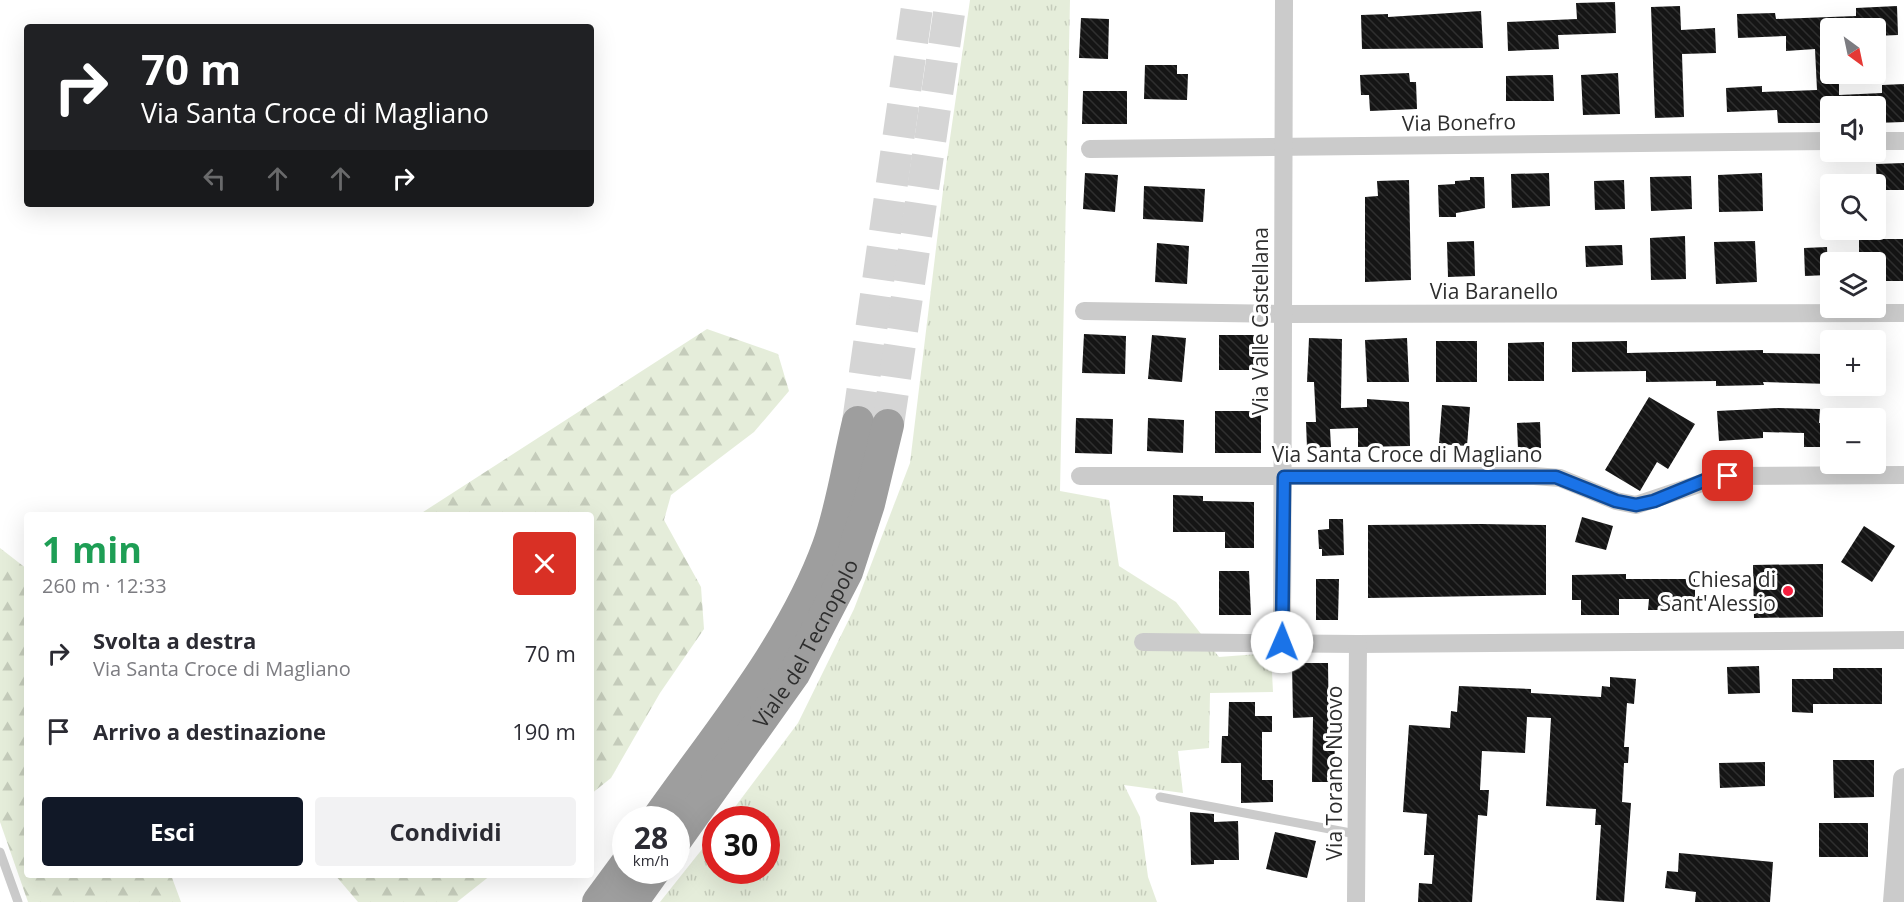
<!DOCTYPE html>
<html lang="it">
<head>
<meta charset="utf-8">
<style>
  :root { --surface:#fff; --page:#f2f2f3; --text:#2b2b33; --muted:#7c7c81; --accent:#111827 }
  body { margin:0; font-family:"Open Sans",sans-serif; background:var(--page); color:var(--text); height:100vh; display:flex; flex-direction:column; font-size:22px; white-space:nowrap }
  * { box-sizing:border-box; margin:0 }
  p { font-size:20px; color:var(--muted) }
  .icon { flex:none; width:33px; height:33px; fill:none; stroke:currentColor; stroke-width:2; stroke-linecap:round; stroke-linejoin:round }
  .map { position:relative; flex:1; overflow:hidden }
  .details { position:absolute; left:24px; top:512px; width:570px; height:366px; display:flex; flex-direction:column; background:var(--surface); border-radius:6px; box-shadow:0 6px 24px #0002 }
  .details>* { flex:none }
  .hud { position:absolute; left:24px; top:24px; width:570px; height:183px; border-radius:6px; box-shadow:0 6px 24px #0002; background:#202124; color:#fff; overflow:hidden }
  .needle { width:39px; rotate:147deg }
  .buttons { position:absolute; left:1820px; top:18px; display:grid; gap:12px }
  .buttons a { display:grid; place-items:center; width:66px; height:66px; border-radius:6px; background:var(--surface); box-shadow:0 6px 24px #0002; font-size:30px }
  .speed { position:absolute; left:612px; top:806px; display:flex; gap:12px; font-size:30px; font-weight:700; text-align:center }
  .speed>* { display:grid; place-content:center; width:78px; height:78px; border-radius:50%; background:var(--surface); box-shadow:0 6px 24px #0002; line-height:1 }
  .speed small { font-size:15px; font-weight:400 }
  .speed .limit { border:9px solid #d22; background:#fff; color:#111 }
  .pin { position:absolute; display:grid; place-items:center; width:51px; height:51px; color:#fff; margin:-26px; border-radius:12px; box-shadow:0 3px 9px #0006 }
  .me { position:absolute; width:66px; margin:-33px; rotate:1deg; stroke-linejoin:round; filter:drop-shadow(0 0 4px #0008) }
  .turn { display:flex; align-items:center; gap:21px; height:126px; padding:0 18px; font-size:27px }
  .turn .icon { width:78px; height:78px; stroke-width:2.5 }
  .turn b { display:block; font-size:42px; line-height:51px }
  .lanes { display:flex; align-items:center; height:57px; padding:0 18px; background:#0003; justify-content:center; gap:30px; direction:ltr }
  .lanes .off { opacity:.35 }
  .round { display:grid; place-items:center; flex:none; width:63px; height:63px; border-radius:6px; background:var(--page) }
  .headline { display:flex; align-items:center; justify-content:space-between; height:102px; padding:0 18px }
  h1 { font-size:36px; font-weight:700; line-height:45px; color:#1e9e55 }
  .primary-button { display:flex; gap:12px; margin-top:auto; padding:12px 18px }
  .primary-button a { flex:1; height:69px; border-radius:6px; background:var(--accent); color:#fff; font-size:24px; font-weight:700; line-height:69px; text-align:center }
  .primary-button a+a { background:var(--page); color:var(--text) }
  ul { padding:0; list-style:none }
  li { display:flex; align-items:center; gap:18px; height:78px; padding:0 18px }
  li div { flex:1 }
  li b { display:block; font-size:22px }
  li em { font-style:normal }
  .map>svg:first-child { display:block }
  .grass { fill:url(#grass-tufts) }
  .forest { fill:url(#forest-firs) }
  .building { fill:url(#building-back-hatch) }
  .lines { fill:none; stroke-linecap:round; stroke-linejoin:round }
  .trunk-tunnel { stroke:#d5d5d5; stroke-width:32; stroke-dasharray:32 16; stroke-linecap:butt }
  .service { stroke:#cbcbcb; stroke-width:9 }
  .minor { stroke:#cbcbcb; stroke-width:18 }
  .tertiary { stroke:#cbcbcb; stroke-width:22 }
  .trunk { stroke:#9e9e9e; stroke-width:32 }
  .route-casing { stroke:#114b97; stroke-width:15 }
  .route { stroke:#1a73e8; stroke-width:10 }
  .poi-dot { fill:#f61e3e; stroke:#fff; stroke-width:2 }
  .labels { text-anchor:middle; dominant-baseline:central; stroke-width:6; stroke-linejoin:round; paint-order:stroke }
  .street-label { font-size:21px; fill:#2e2e2e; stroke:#fff }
  .poi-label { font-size:21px; fill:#2e2e2e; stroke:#fff; text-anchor:end }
</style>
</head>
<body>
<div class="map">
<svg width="1904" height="902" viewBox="0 0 1904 902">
  <defs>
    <pattern id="grass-tufts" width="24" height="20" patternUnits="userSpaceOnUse" patternTransform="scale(1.5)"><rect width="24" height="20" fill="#e5edda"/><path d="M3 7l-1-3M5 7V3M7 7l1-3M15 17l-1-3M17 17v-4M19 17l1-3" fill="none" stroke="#c5ccbb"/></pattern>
    <pattern id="forest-firs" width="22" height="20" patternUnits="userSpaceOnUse" patternTransform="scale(1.5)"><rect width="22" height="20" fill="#e5edda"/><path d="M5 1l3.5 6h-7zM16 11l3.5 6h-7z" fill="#c5ccbb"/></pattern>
    <pattern id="building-back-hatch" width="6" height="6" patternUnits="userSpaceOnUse" patternTransform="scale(1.5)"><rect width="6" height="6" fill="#151515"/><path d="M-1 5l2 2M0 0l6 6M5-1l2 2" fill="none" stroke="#2f2f2f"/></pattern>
  </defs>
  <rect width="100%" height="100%" fill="#fff"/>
  <polygon class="grass" points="970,0 1070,0 1060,491 1109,500 1119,566 1176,602 1219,657 1271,653 1273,692 1210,693 1209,748 1178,751 1183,793 1124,785 1140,817 1148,877 1157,902 660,902 715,833 716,870 766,870 766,819 726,819 798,723 854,609 910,463 946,166"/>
  <g class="forest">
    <polygon points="707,329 778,354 789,391 754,432 671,495 664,520 701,587 704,629 660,693 611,778 591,794 591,514 420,514"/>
    <polygon points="0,548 27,569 27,874 171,875 181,902 28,902 0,822"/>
    <polygon points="335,875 491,875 457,902 358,902"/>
  </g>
  <g class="building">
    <polygon points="1615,2 1616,33 1558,35 1559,49 1508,51 1507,22 1577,19 1576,3"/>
    <polygon points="1680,6 1681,30 1715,28 1716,53 1682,54 1684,117 1655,118 1651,7"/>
    <polygon points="1897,6 1898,35 1875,36 1875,28 1830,28 1830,74 1839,74 1839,95 1882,93 1882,85 1904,84 1904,122 1875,123 1875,106 1830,106 1830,122 1818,123 1778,123 1777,110 1727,112 1726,88 1762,86 1762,92 1817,90 1815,49 1786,51 1786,36 1738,38 1737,14 1775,13 1776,19 1856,16 1856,8"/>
    <polygon points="1481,11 1483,48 1362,49 1361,15 1388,14 1388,17"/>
    <polygon points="1081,18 1109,19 1108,59 1079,58"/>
    <polygon points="1145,65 1177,65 1177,74 1188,74 1187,100 1144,99"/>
    <polygon points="1409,73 1410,82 1416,82 1417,109 1370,111 1369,95 1361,95 1360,75"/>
    <polygon points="1618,73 1620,114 1583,115 1581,75"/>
    <polygon points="1553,75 1554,101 1506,101 1506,76"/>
    <polygon points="1083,91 1127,91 1127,124 1082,124"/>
    <polygon points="1904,163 1904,190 1877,190 1876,164"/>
    <polygon points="1085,173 1118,175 1115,212 1083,209"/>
    <polygon points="1549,173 1550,206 1512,208 1511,174"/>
    <polygon points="1762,173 1763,211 1719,212 1718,175"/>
    <polygon points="1691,176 1692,209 1651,211 1650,177"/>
    <polygon points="1470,177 1484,177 1485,208 1456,213 1456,217 1439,217 1438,185 1455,184 1455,181 1470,180"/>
    <polygon points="1409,180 1411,280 1365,282 1365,197 1378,196 1377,181"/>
    <polygon points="1624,180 1625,209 1595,210 1594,181"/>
    <polygon points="1144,186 1205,189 1203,222 1143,219"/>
    <polygon points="1685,236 1686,279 1651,280 1650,238"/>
    <polygon points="1859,239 1903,239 1903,281 1875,281 1875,262 1859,262"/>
    <polygon points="1474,241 1475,276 1448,277 1447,242"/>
    <polygon points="1755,241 1757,282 1716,284 1714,242"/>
    <polygon points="1157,243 1189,246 1187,284 1155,282"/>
    <polygon points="1622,245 1623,265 1586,267 1585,246"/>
    <polygon points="1827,247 1828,275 1805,276 1804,248"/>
    <polygon points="1084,334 1126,336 1125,374 1082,373"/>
    <polygon points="1152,335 1186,338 1182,382 1148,379"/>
    <rect x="1219" y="335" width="38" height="35"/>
    <polygon points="1309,338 1342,339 1341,408 1367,407 1367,399 1409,402 1410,446 1358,447 1358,428 1330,429 1331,447 1307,448 1306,422 1316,422 1314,382 1307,382"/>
    <polygon points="1407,338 1409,382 1367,382 1365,340"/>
    <rect x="1436" y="341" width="41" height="41"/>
    <polygon points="1627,341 1627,353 1763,350 1763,353 1830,354 1830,384 1763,382 1764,385 1716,386 1716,381 1646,382 1646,371 1572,372 1572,342"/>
    <polygon points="1544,342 1544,381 1508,381 1508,343"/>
    <polygon points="1649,397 1695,424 1668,469 1657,462 1640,491 1605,470"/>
    <polygon points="1442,405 1470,407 1467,446 1439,444"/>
    <polygon points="1777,408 1820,409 1819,423 1830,423 1830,447 1804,447 1804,433 1763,432 1763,438 1719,441 1717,411"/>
    <rect x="1215" y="411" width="46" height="42"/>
    <polygon points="1076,418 1113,419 1112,454 1075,453"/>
    <polygon points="1148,418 1184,420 1183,453 1147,451"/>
    <polygon points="1540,422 1541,448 1518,450 1517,423"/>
    <polygon points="1173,495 1203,496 1203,501 1254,502 1254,548 1225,548 1225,532 1173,532"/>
    <polygon points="1582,517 1613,526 1606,550 1575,542"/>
    <polygon points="1329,519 1343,519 1344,555 1322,556 1322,549 1319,549 1318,530 1329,529"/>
    <polygon points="1481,524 1546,525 1546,595 1368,598 1368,525"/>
    <polygon points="1864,526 1895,546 1872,582 1841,562"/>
    <polygon points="1823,564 1823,617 1754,618 1753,565"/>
    <polygon points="1219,571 1249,571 1251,615 1219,615"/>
    <polygon points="1626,574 1626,579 1695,579 1695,610 1648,610 1649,599 1619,599 1619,615 1581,615 1581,600 1572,600 1572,575"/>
    <polygon points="1316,579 1339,579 1338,620 1316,620"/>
    <polygon points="1292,663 1328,663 1329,738 1335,738 1334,782 1312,782 1313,717 1293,718"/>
    <polygon points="1759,666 1760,693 1728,694 1727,667"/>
    <polygon points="1833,668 1882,668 1882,704 1813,704 1813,713 1792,712 1792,679 1833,679"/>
    <polygon points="1610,677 1636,679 1634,704 1627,703 1624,747 1629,747 1628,763 1624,763 1622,802 1631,803 1624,902 1596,900 1601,825 1595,825 1596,809 1546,806 1551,718 1527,717 1525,753 1482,751 1480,790 1489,790 1487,816 1478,815 1472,902 1418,902 1419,883 1432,884 1434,855 1424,855 1427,814 1403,812 1409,725 1450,728 1451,711 1457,712 1459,686 1531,689 1531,693 1601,697 1602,686 1610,687"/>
    <polygon points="1229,702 1255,702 1255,716 1272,716 1272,732 1262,732 1262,780 1273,780 1273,802 1241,803 1241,763 1221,763 1222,736 1228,736"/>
    <polygon points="1833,760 1874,760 1874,797 1834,798"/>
    <polygon points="1765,762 1765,786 1720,788 1719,763"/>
    <polygon points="1190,812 1214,814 1214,822 1238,821 1239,860 1214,860 1214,864 1191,865"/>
    <rect x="1819" y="823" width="49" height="34"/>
    <polygon points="1275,832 1316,841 1307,878 1266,869"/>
    <polygon points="1679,853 1773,862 1770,902 1695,902 1696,892 1665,888 1667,871 1678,872"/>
  </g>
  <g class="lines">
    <g class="trunk-tunnel">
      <polyline points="858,422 918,0"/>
      <polyline points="888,425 951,0"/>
    </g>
    <g class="service">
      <polyline points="1160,797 1356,834"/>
      <polyline points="0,852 18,902"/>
    </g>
    <g class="minor">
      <polyline points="1875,141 1904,141"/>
      <polyline points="1090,149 1830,141"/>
      <polyline points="1084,311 1281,314 1904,313"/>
      <polyline points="1080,476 1534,476 1560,478 1616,501 1636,505 1723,476 1904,475"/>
      <polyline points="1143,642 1358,644 1904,640"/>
      <polyline points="1282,642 1284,0"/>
      <polyline points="1356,902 1358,644"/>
    </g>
    <polyline class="tertiary" points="1894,902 1904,779"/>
    <g class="trunk">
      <path d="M657,819C717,734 792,645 828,546C842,507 848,463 858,422"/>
      <path id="s1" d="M676,840L794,674L847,572L869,504L888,425"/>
      <polyline points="598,902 626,864"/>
      <polyline points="632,902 655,870"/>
    </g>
  </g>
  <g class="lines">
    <g class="route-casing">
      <polyline id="route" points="1282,642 1284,477 1556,477 1616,501 1636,505 1654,501 1708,479 1728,476"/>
    </g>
    <use href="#route" class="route"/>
  </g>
  <circle class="poi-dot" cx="1788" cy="591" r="6"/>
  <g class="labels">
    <g class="street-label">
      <text transform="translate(1459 122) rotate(-1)">Via Bonefro</text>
      <text x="1494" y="291">Via Baranello</text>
      <text transform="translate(1260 321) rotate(-90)">Via Valle Castellana</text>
      <text x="1407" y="454">Via Santa Croce di Magliano</text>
      <text stroke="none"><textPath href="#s1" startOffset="236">Viale del Tecnopolo</textPath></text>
      <text transform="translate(1334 773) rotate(-90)">Via Torano Nuovo</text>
    </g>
    <g class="poi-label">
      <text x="1776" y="579">Chiesa di<tspan x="1776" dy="24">Sant'Alessio</tspan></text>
    </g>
  </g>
</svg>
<div class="buttons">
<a><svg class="needle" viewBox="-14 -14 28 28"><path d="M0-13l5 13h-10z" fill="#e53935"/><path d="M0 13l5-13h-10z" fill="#7c7c81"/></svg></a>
<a><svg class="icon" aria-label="sound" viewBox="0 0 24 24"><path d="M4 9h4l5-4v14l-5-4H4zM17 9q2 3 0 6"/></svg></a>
<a><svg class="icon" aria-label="search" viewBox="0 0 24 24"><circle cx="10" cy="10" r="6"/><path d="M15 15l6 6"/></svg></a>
<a><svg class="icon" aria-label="layers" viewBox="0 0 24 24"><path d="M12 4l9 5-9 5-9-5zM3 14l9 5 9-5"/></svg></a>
<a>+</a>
<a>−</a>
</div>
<div class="speed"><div>28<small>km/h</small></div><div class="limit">30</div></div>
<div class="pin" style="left:1728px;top:476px;background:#d93025"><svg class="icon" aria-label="arrive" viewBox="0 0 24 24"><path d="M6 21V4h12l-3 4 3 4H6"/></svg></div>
<svg class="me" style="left:1282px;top:642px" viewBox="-20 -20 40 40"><circle r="19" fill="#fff"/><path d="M0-13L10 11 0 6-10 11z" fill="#1a73e8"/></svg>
<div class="hud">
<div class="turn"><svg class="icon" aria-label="right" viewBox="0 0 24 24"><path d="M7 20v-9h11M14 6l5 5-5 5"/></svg><div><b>70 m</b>Via Santa Croce di Magliano</div></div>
<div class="lanes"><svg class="icon off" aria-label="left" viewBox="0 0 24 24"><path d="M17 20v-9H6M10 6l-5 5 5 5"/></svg><svg class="icon off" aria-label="ahead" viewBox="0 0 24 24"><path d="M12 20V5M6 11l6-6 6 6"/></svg><svg class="icon off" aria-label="ahead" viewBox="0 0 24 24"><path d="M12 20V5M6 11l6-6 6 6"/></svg><svg class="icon" aria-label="right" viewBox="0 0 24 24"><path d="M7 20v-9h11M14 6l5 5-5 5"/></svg></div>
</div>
<section class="details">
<div class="headline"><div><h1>1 min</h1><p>260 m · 12:33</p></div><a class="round" style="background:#d93025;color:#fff"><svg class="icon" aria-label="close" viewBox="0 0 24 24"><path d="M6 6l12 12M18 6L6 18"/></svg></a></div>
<ul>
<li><svg class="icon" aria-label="right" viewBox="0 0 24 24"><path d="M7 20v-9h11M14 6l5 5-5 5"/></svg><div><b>Svolta a destra</b><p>Via Santa Croce di Magliano</p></div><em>70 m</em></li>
<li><svg class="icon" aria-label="arrive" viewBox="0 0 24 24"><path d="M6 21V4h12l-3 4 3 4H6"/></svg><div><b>Arrivo a destinazione</b></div><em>190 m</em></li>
</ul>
<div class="primary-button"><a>Esci</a><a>Condividi</a></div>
</section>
</div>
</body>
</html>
